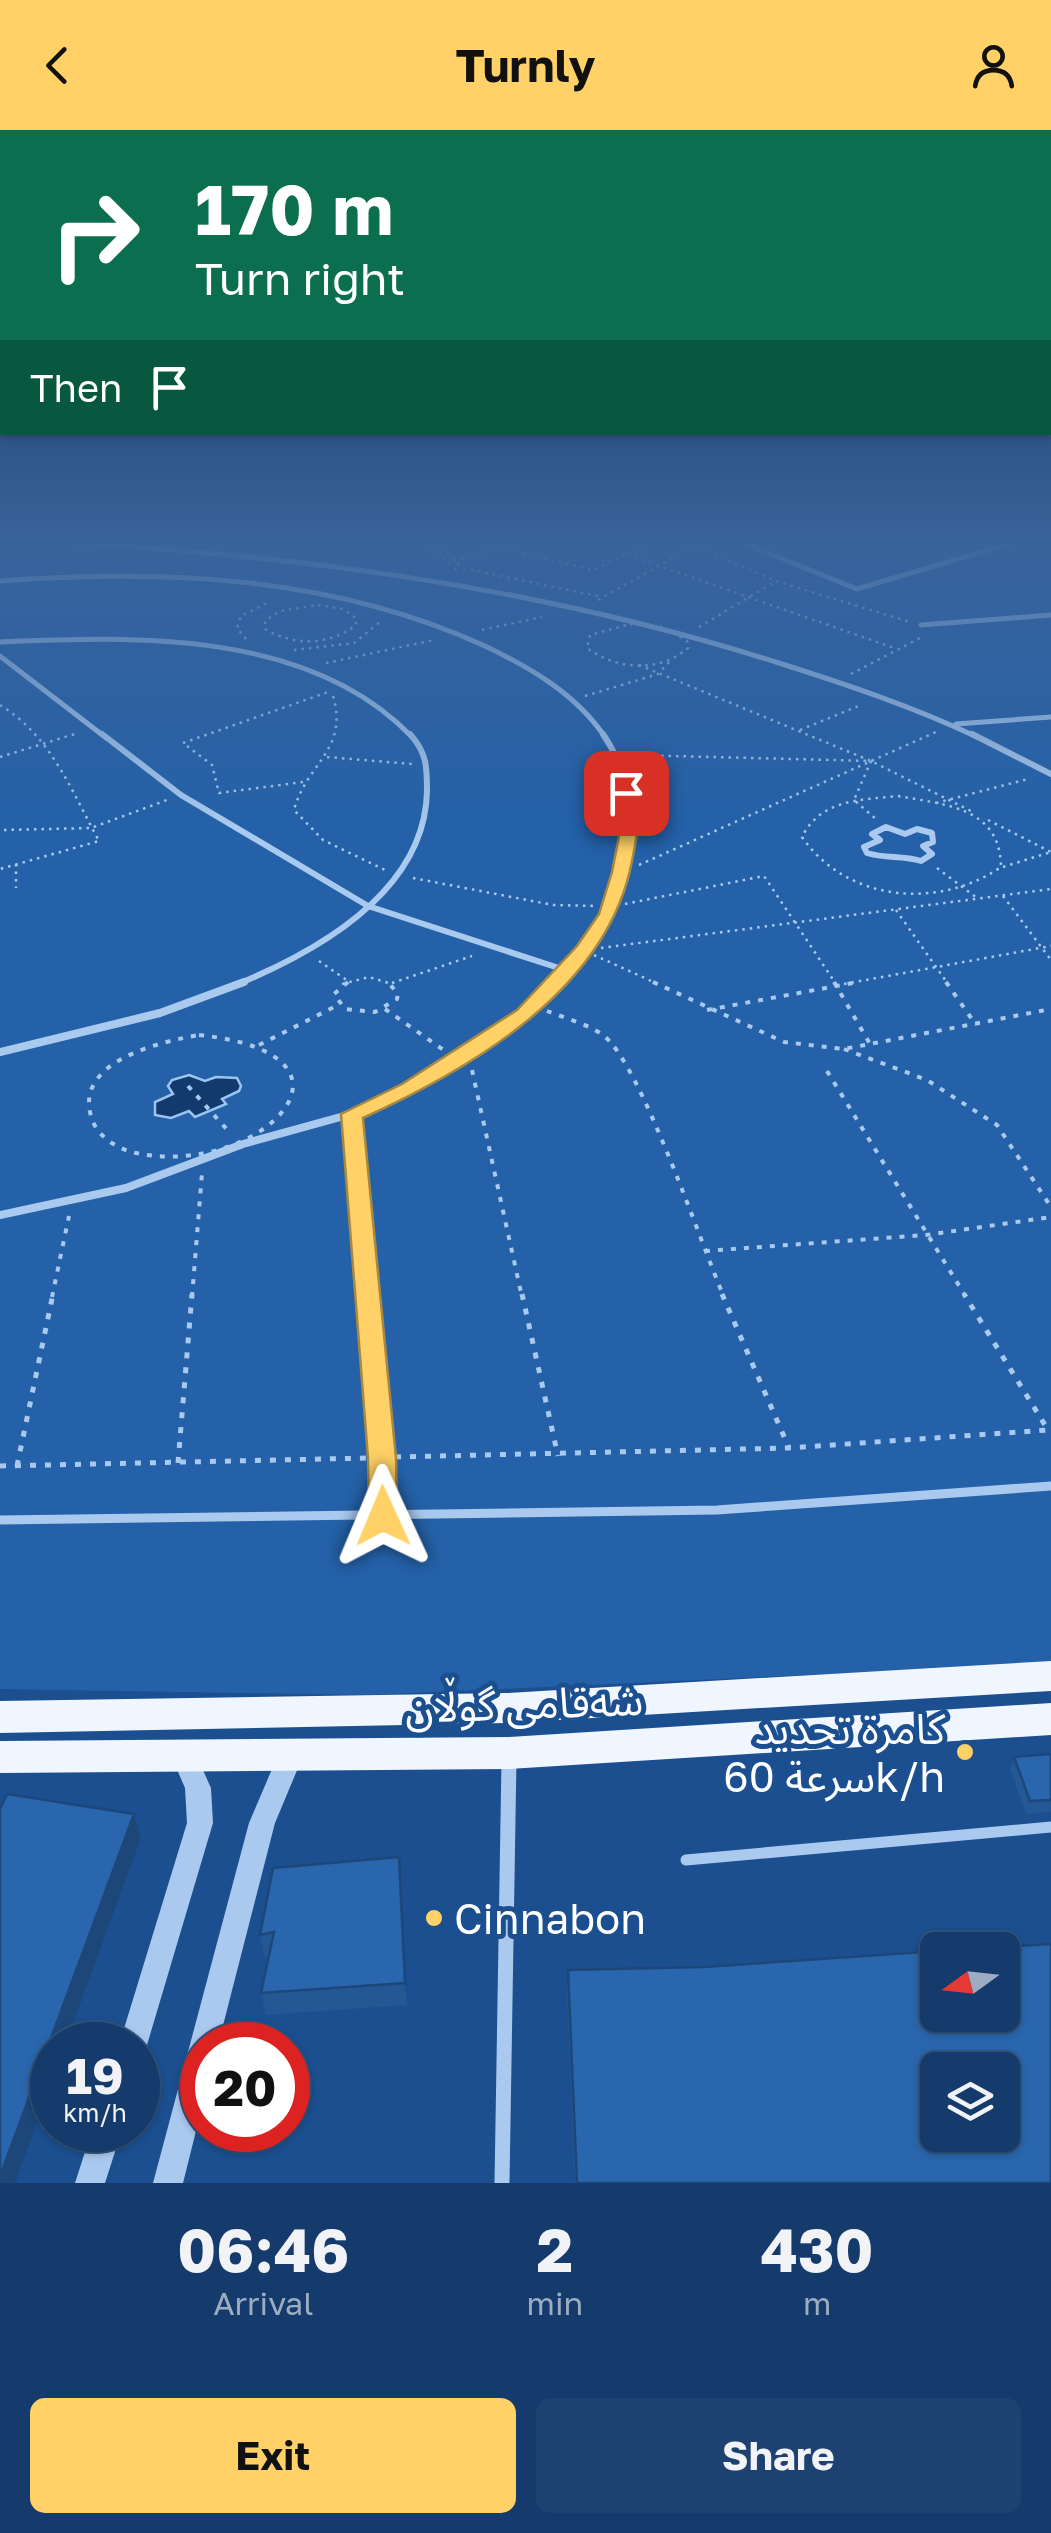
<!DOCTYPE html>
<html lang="en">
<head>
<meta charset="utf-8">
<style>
  :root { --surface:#143b6b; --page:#1d4271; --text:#f1f3f6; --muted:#9dadc1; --line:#33557e; --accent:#ffd166 }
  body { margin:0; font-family:"Golos Text","Noto Sans Arabic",sans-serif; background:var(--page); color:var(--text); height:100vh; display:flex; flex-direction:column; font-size:38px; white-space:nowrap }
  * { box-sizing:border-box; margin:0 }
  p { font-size:32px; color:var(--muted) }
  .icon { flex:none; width:55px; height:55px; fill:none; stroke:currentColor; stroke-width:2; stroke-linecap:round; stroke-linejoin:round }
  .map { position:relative; height:2053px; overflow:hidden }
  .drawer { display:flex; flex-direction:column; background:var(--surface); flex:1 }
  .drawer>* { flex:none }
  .hud { position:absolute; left:0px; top:0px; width:1052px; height:305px; box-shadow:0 2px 8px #0004,0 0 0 2px var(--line); background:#0b6e4f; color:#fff; overflow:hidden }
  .needle { width:65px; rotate:255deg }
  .buttons { position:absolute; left:920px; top:1802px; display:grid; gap:20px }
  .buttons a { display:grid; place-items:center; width:100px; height:100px; border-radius:15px; background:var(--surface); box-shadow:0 2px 8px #0004,0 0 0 2px var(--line); font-size:50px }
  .speed { position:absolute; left:30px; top:1892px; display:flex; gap:20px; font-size:50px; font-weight:700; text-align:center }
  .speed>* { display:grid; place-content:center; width:130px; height:130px; border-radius:50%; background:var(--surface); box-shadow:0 2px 8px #0004,0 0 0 2px var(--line); line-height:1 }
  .speed small { font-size:25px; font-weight:400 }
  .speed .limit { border:15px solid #d22; background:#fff; color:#111 }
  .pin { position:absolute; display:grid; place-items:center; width:85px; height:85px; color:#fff; margin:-42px; border-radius:20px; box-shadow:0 5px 15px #0006 }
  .me { position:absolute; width:110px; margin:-55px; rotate:359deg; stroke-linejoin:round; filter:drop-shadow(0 0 8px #0008) }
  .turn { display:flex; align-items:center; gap:35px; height:210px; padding:0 30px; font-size:45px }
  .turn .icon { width:130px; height:130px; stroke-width:2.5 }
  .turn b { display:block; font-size:70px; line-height:85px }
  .then { display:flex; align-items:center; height:95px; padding:0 30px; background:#0003; gap:20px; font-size:38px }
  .eta { display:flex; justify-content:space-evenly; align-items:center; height:170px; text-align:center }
  .eta b { font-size:60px; font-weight:700; line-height:70px }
  .cta { display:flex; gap:20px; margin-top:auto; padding:20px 30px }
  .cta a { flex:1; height:115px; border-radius:15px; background:var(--accent); color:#111; font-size:40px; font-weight:700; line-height:115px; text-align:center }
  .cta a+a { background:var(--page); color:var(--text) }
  header { display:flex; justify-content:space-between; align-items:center; height:130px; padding:0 30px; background:var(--accent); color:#111; font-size:45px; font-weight:700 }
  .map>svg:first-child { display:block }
  .green { fill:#2461a8 }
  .water { fill:#123a6d; stroke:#9cc4f0; stroke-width:2.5 }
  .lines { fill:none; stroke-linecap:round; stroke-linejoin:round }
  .path-far2 { stroke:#a9c9ee; stroke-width:2.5; stroke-dasharray:2.5 5; stroke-linecap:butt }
  .path-far1 { stroke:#a9c9ee; stroke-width:4; stroke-dasharray:5 8; stroke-linecap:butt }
  .path { stroke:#a9c9ee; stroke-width:5; stroke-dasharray:6 9; stroke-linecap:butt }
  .service-far4 { stroke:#a9c9ee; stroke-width:5 }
  .service-far3 { stroke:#a9c9ee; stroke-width:6 }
  .service-far2 { stroke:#a9c9ee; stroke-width:8 }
  .service-far1 { stroke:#a9c9ee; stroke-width:9 }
  .service { stroke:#a9c9ee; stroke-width:11 }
  .pedestrian-far1 { stroke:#a9c9ee; stroke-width:5 }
  .pedestrian { stroke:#a9c9ee; stroke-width:6 }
  .minor { stroke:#a9c9ee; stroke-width:15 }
  .tertiary { fill:#a9c9ee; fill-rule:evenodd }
  .primary { fill:#f0f6ff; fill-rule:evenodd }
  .wall { fill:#245895 }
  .shaded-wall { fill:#1d4779 }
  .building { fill:#2a66ad; stroke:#1d4779; stroke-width:2.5; fill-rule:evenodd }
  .route { fill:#ffd166; stroke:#a68842; stroke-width:2.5 }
  .poi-dot { fill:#ffd166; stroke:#1b4f8f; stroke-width:4 }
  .labels { text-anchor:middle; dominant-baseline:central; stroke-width:10; stroke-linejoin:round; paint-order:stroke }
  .near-street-label { font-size:42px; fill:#fff; stroke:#1b4f8f }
  .near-poi-label { font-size:42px; fill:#fff; stroke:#1b4f8f; text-anchor:end }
</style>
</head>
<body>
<header><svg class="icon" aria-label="back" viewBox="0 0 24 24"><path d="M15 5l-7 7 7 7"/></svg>Turnly<svg class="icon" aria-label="person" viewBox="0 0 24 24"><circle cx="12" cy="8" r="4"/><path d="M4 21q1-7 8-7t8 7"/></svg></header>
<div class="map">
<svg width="1051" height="2053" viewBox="0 0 1051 2053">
  <rect width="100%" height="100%" fill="#1b4f8f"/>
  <polygon class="green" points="0,409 1051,409 1051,1534 368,1565 0,1559"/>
  <polygon class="water" points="189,945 205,951 216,947 237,948 241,956 239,961 222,969 226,974 195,987 189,981 171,988 155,985 155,972 173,964 168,956 172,950"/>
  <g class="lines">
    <g class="path-far2">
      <polyline points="420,409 458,441"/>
      <polyline points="429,409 463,438 602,467"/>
      <polyline points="464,409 593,440 645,416 624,409"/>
      <polyline points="680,409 776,451 910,492"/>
      <polyline points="628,425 897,519"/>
      <polyline points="454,431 531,409"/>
      <polyline points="598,470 707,409"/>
      <path d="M318,475L343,479L356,488V495C329,516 294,516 265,499V491L280,481Z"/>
      <path d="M630,494L663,497L687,511L688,518C659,543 617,540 587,518L590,505Z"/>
      <polyline points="699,497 776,451"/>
      <polyline points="482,500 542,487"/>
      <polyline points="246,509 237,498 241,486 271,471"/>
      <polyline points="294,520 354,513 380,492"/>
      <polyline points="326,533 434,510"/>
      <polyline points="639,535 871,631 971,681"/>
      <polyline points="851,544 922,507"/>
      <path d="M333,566C349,620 306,634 294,680L323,710L385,740"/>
      <polyline points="585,566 658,544 671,530"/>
      <path d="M0,575C51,606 71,660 99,711L0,739"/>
      <polyline points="800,600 861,575"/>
      <polyline points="631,625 871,631 854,670 876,689"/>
      <polyline points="0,627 78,603"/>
      <polyline points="327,627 412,634"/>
      <polyline points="303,652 219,663 212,635 183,613 328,562"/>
      <path d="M898,666C946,675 1000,677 1001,737C938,780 847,772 802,707C821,669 860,670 898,666Z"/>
      <polyline points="936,673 1028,649"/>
      <polyline points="988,690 1051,722"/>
      <polyline points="4,700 91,698 167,670"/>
      <polyline points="16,734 16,758"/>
      <polyline points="639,735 936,602"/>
      <polyline points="1003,737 1051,722"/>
      <polyline points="937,738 977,768"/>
      <polyline points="413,748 553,775 596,776"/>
      <polyline points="1003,766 1051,830"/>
      <polyline points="625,774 764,746 836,854"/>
      <polyline points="896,780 948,854"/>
      <polyline points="601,818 1051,759"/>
      <polyline points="594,825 658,854"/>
      <polyline points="319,831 348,851"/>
      <polyline points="392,853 472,826"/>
      <polyline points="342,854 369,847 392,854"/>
      <polyline points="844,854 1051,816"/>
    </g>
    <g class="path-far1">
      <polyline points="348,852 334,864 345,879 375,882 397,869 398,864 388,852"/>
      <polyline points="653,852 784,912 844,919 1051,879"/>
      <polyline points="834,852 870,914"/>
      <polyline points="946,852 976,895"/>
      <polyline points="385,879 445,921"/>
      <polyline points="707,880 858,852"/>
      <path d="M547,881C564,888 589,894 604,906C641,935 701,1114 724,1167"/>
      <path d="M199,905C385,925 257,1049 136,1023C117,1019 96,1006 91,986C75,931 160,912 199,905Z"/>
      <polyline points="259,915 338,875"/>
      <polyline points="844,919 927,950 997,995 1051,1077"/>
      <polyline points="472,940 522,1167"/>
      <polyline points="827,941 966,1167"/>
      <polyline points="188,956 231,1004"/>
      <polyline points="705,1121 926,1105 1051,1087"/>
      <polyline points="52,1167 69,1086"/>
      <polyline points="192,1167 202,1043"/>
    </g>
    <g class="path">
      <polyline points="522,1164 558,1326"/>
      <polyline points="722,1164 789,1318"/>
      <polyline points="395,1327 789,1318 1048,1300 964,1164"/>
      <polyline points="178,1333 192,1164"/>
      <polyline points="0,1336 370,1328"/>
      <polyline points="17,1336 53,1164"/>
    </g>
    <g class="service-far4">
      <path d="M10,409C271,422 529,453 779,533C845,554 914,577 977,607"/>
      <polyline points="734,409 857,459 1025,409"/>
      <path d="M0,451C166,439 332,446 485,516C531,538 576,564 605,607"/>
      <path d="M0,512C136,506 310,500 412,607"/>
      <polyline points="0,526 105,607"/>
      <polyline points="956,594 1051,587"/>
    </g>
    <g class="service-far3">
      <polyline points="102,604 181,665 368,776 565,840"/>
      <polyline points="972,604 1051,644"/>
      <path d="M238,854C320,820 425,761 427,661C427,637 427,623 410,604"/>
      <path d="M555,854C619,790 659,687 603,604"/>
    </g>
    <g class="service-far2">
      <polyline points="0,922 160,883 244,852"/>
      <polyline points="352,985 368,1167"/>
      <polyline points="0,1085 126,1058 243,1014 355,983 461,929 529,879 557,852"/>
    </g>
    <g class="service-far1">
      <polyline points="368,1164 382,1327 383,1386"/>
      <polyline points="0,1390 717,1380 1051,1356"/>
    </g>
    <polyline class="service" points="686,1730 1051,1697"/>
    <polyline class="pedestrian-far1" points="921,495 1051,485"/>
    <path class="pedestrian" d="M886,697L905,704L917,699L932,703L933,712L923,716L932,724L921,731C902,725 886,729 867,723L864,717L880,710L872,704Z"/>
    <polyline class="minor" points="502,2053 509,1629"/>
    <g class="tertiary">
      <polygon points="290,1615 299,1618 303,1626 275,1693 218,1915 202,1915 202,1977 183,2053 153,2053 249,1693 281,1618"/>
      <polygon points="185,1617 194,1620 211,1658 213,1693 147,1915 143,1925 138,1928 138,1915 119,1915 187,1693 185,1658 172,1628 176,1620"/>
      <polygon points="92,2000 122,2000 105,2053 75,2053"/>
    </g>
    <g class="primary">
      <polygon points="1051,1531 1051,1561 506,1593 0,1603 0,1571 506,1563"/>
      <polygon points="1051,1573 1051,1605 509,1639 0,1643 0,1611 509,1607"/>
    </g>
  </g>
  <g class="wall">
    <polygon points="1051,1624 1051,1682 1026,1684 1010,1639 1014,1627"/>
    <polygon points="401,1750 407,1875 266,1885 261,1863 269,1827 265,1827 260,1805"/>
    <polygon points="704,1837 1051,2053 575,2053 567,1862 568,1840"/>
  </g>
  <g class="shaded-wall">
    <polygon points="134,1684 141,1708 65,1915 52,1915 52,1950 15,2053 0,2053 0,2046"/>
    <polygon points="399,1727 401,1750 407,1875 405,1853"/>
  </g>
  <g class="building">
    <polygon points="1051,1624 1051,1670 1030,1671 1014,1627"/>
    <polygon points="7,1664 134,1684 0,2046 0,1679"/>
    <polygon points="399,1727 405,1853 261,1863 274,1802 260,1805 273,1738"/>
    <path d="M1051,1814V2053H577L568,1840L704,1837L938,1821V1885H1002V1820H957ZM938,1940H1002V2005H938Z"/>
  </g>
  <linearGradient id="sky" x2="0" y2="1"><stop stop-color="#0f2b4f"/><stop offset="0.59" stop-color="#39639b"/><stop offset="1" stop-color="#39639b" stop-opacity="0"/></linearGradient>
  <rect width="1051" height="696" fill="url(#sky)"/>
  <path class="route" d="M626,658L635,663C641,688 637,706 632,731C608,859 473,938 363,988L396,1328L397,1386L393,1394L383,1398L373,1394L369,1386L368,1328L341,984L402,954L517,880L577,816L599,784L612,742L623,686L618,663Z"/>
  <g class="poi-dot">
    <circle cx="965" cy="1622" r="10"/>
    <circle cx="434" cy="1788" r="10"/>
  </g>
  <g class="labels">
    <g class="near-street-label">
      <text transform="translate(524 1573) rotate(-2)">شەقامی گوڵان</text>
    </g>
    <g class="near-poi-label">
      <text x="945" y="1598">كامرة تحديد<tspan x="945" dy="48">سرعة 60k/h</tspan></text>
      <text x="454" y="1788" text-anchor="start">Cinnabon</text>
    </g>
  </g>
</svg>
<div class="buttons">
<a><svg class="needle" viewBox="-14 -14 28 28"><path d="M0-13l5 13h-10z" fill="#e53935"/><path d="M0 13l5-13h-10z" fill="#9dadc1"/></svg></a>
<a><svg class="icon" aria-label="layers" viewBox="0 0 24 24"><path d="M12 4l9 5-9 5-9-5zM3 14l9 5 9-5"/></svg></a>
</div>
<div class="speed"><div>19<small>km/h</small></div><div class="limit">20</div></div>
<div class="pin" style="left:626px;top:663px;background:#d93025"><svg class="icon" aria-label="arrive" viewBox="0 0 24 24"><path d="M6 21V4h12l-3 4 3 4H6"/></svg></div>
<svg class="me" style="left:383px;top:1386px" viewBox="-20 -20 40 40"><path d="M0-17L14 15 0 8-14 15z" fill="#ffd166" stroke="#fff" stroke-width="4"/></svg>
<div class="hud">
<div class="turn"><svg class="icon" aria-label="right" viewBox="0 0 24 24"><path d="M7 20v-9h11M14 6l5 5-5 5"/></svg><div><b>170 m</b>Turn right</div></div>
<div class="then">Then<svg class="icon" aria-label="arrive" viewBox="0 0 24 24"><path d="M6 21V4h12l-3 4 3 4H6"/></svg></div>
</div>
</div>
<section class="drawer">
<div class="eta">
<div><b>06:46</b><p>Arrival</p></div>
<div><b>2</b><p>min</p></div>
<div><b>430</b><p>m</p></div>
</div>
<div class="cta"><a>Exit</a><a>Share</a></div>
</section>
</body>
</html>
